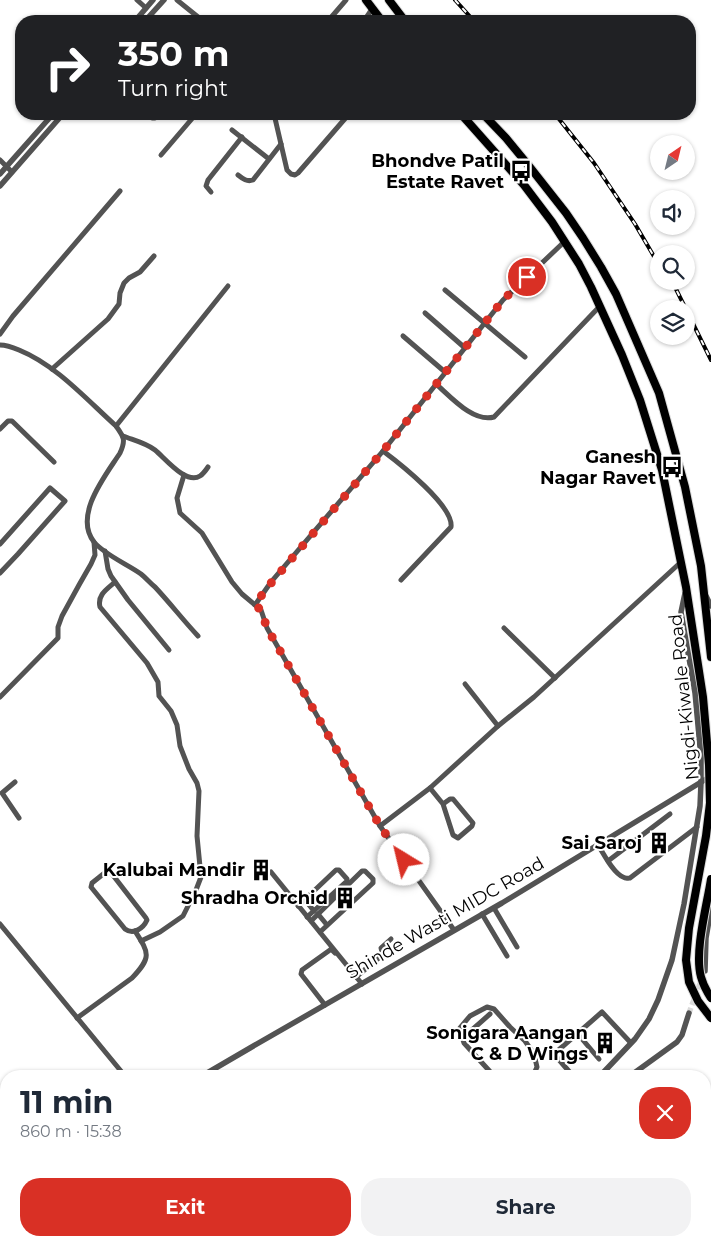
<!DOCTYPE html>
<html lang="en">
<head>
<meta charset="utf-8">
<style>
  :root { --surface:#fff; --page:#f2f2f3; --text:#1f2937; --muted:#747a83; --accent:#d93025 }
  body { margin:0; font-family:Montserrat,sans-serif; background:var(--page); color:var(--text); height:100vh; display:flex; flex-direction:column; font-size:19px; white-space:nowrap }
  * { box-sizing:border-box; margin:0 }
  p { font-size:16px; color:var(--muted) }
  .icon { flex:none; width:28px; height:28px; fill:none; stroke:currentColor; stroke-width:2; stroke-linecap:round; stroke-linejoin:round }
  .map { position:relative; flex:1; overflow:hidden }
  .drawer { position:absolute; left:0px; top:1070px; width:711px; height:176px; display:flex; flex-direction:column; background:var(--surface); border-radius:20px 20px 0 0; box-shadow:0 1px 4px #0004 }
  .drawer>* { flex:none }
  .banner { position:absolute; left:15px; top:15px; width:681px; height:105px; border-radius:20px; box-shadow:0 1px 4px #0004; background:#202124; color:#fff; overflow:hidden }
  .needle { width:32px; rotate:35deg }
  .tools { position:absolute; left:650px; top:135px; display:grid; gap:10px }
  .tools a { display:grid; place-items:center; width:45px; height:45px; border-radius:50%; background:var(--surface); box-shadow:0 1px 4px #0004; font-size:25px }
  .pin { position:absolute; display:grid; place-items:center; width:42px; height:42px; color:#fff; margin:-21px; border:2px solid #fff; border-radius:50%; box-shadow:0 1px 5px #0007 }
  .me { position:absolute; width:55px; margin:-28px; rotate:324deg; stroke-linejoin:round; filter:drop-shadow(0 0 4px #0008) }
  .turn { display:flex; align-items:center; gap:18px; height:105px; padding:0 20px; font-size:22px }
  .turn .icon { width:65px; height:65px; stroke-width:2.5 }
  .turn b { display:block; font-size:35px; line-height:42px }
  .round { display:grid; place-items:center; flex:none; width:52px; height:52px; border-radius:20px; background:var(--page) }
  .head { display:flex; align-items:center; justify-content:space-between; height:85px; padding:0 20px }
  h1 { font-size:30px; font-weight:700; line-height:38px }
  .cta { display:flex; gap:10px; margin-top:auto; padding:10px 20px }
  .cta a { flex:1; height:58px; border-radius:20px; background:var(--accent); color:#fff; font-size:20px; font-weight:700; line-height:58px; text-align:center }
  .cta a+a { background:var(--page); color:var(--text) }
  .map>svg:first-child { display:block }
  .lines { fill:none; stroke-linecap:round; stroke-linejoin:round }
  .tertiary-tunnel { stroke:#d9d9d9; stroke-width:5.5; stroke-dasharray:5.5 3; stroke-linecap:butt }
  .primary-casing { stroke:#dbdbdb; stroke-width:10 }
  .minor { stroke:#535353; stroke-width:5 }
  .tertiary { stroke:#535353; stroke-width:5.5 }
  .primary { stroke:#000; stroke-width:8 }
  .rail-casing { stroke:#000; stroke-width:4 }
  .rail { stroke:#fff; stroke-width:2; stroke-dasharray:5.5; stroke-linecap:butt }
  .primary-bridge-casing { stroke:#dbdbdb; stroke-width:10; stroke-linecap:butt }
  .primary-bridge { stroke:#000; stroke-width:8 }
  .route { stroke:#d93025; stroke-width:9; stroke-dasharray:0 16.2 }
  .labels { text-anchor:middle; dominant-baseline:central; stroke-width:4; stroke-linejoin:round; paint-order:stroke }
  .poi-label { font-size:18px; font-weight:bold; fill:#000; stroke:#fff; text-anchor:end }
  .street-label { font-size:18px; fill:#000; stroke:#fff }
</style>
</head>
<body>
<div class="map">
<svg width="711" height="1246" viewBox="0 0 711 1246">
  <rect width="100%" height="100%" fill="#fff"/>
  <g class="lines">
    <polyline class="tertiary-tunnel" points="689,1013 702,978"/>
    <g class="primary-casing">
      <g id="primary">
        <polyline points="366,0 382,21"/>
        <polyline points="389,0 405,21"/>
        <polyline points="461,114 524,185 552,222 579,264 591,287 622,355 640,400 662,470 686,587 703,697 709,765"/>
        <polyline points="483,114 506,138 529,166 566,213 583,238 601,267 616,294 659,393 685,487 701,566 711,657"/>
      </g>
    </g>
    <g class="minor">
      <polyline points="137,0 146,8"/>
      <polyline points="177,0 203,21"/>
      <polyline points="328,21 346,0"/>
      <polyline points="364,21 372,9"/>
      <polyline points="146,114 152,118 155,118 159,114"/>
      <polyline points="274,114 287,170 291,174 295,175 298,173 349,114"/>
      <polyline points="232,130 269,159"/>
      <polyline points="161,155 196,114"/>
      <polyline points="0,160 12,172"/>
      <path d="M238,175C243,179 247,182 253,180L281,144"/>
      <polyline points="211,192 206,186 208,180 242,137"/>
      <polyline points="445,290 525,357"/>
      <polyline points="425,313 465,348"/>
      <polyline points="0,334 13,316 120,191"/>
      <polyline points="403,336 445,372"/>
      <path d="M0,345C7,345 12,347 19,350C56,365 86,399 116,426C124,437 126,440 120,453C106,475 73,515 94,542C105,555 127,564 141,574C146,578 150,583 155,587C170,603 183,620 198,636"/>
      <polyline points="52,369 108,319 119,304 120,293 124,283 129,278 140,272 154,256"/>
      <path d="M436,384C450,396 473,423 494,417L600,306"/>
      <polyline points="116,426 228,286"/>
      <polyline points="0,429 8,421 12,421 54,462"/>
      <path d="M123,436C133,440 146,443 155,450C165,458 186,485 200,476C203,474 206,470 208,467"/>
      <path d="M383,451C399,463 454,506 451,527L401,580"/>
      <polyline points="184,475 177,498 180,513 202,533 232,582 242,594 261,610 267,628 380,826 454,930"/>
      <polyline points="0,544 50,488 65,501 18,554 0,573"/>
      <polyline points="105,551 108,569 111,576 128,600 169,650"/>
      <path d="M115,582C107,589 97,595 100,607L147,663L158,682L159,696L171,711L177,725L180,746L189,769L197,783L199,791L197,836L201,877L196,890L183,916L160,932L141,941"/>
      <polyline points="255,605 271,582 383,451 503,300 564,242"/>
      <polyline points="504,628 555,678"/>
      <polyline points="465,684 498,726"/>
      <polyline points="0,697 58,638 58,627 62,616 79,585 91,564 95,555 94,542"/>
      <polyline points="15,782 2,793 19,818"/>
      <polyline points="430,788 443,804 453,835 458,838 472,826 473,823 453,799 450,799 443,804"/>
      <polyline points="380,826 430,788 498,726 534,697 681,562"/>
      <path d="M598,845C604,854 613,873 623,877C626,879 627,878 630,878L697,827"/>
      <polyline points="608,861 670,814"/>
      <path d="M107,871H109L112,874L146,918L147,920C143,929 133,935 125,929L91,887L92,883Z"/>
      <polyline points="271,872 362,984"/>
      <polyline points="305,900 314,911"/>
      <polyline points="298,906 336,870 339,870 347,879 347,881 307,917"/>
      <polyline points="494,908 517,947"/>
      <polyline points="318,914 327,925"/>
      <polyline points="482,914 507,956"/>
      <polyline points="311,921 362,871 365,871 373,879 373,883 320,932"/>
      <polyline points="0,924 125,1076"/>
      <polyline points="356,977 381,956 382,952 381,948 391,939"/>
      <polyline points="325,1005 301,974 302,970 330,950 331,949 335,953"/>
      <polyline points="490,1014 465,1036 463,1040 464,1043 494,1076"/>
      <path d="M77,1018L132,978C152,957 149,953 135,931"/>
      <polyline points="459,1029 470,1016 487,1007 494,1009 510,1027 525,1041 534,1054 537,1067 533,1076"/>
      <polyline points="577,1033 599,1059"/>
      <polyline points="573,1076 554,1054 602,1012 631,1043"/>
      <polyline points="6,1166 1,1171 6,1179"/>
      <polyline points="525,1240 529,1246"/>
      <polyline points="203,1246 205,1244"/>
    </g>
    <g class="tertiary">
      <polyline points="135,21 153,0"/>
      <polyline points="145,21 164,0"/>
      <polyline points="0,174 53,114"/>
      <polyline points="0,186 63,114"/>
      <polyline points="706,596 711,606"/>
      <polyline points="705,971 706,938 711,909"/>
      <polyline points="202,1076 250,1048 502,903 711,776"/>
      <polyline points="600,1076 635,1039 649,1019 658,1000 672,960 684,904 700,806 701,783 701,758 695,693 681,612 685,593"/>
      <polyline points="630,1076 677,1042 682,1035 689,1013"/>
      <polyline points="0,1234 6,1229"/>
      <polyline points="627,1246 627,1240"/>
    </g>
    <use href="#primary" class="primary"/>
    <g class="rail-casing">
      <g id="rail">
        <polyline points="455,0 474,21"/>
        <polyline points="555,114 594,163 635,224 659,265"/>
        <polyline points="672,281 711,360"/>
      </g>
    </g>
    <use href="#rail" class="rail"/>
    <g class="primary-bridge-casing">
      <g id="primary-bridge">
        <polyline points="709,765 710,803 706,836 689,928 686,960 689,982 698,1001 711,1018"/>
        <path d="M711,879C707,905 694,952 701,977C703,984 707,992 711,998"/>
      </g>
    </g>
    <use href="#primary-bridge" class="primary-bridge"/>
  </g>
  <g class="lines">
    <polyline class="route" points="404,860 380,826 267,628 261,610 255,605 266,589 383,451 503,300 527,277"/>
  </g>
  <defs>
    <g id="bus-bare" transform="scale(1.725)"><path d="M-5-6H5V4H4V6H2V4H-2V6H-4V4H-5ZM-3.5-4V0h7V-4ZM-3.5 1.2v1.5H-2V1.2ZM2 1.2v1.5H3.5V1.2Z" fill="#000" stroke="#fff" stroke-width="2.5" paint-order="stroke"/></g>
    <g id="building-bare" transform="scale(1.725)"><path d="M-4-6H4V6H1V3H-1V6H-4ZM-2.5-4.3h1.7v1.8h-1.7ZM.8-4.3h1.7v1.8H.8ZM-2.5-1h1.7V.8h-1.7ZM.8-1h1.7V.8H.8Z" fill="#000" stroke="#fff" stroke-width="2.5" paint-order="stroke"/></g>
  </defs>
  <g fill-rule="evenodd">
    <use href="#bus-bare" x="521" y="171"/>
    <use href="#bus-bare" x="672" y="467"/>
    <use href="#building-bare" x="659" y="843"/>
    <use href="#building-bare" x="261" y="870"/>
    <use href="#building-bare" x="345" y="898"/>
    <use href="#building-bare" x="605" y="1043"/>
  </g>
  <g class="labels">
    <g class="poi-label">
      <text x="504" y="161">Bhondve Patil<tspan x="504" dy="21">Estate Ravet</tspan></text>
      <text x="656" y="457">Ganesh<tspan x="656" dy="21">Nagar Ravet</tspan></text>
      <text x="642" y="843">Sai Saroj</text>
      <text x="245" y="870">Kalubai Mandir</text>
      <text x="328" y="898">Shradha Orchid</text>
      <text x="588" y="1033">Sonigara Aangan<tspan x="588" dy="21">C &amp; D Wings</tspan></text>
    </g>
    <g class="street-label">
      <text transform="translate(684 697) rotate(-96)">Nigdi-Kiwale Road</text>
      <text transform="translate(445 918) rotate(-30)">Shinde Wasti MIDC Road</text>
    </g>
  </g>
</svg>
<div class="tools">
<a><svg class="needle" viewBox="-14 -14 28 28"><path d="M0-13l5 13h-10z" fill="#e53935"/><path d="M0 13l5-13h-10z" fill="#747a83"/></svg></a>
<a><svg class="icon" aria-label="sound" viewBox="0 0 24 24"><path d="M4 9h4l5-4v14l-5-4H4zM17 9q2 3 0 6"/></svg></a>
<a><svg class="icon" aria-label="search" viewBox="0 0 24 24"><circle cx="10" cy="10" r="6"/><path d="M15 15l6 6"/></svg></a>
<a><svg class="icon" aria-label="layers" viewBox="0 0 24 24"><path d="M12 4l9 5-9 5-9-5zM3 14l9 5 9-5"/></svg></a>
</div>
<div class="pin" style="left:527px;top:277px;background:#d93025"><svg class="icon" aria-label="arrive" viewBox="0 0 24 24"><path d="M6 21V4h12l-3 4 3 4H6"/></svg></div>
<svg class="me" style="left:404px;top:860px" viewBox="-20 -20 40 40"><circle r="19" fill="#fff"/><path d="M0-13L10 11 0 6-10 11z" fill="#d93025"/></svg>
<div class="banner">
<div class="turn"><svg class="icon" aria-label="right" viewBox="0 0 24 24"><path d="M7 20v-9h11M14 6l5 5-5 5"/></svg><div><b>350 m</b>Turn right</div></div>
</div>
<section class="drawer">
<div class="head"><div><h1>11 min</h1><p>860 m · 15:38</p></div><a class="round" style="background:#d93025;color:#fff"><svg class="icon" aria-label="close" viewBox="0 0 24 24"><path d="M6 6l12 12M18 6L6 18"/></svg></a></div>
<div class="cta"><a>Exit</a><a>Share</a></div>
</section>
</div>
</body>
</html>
